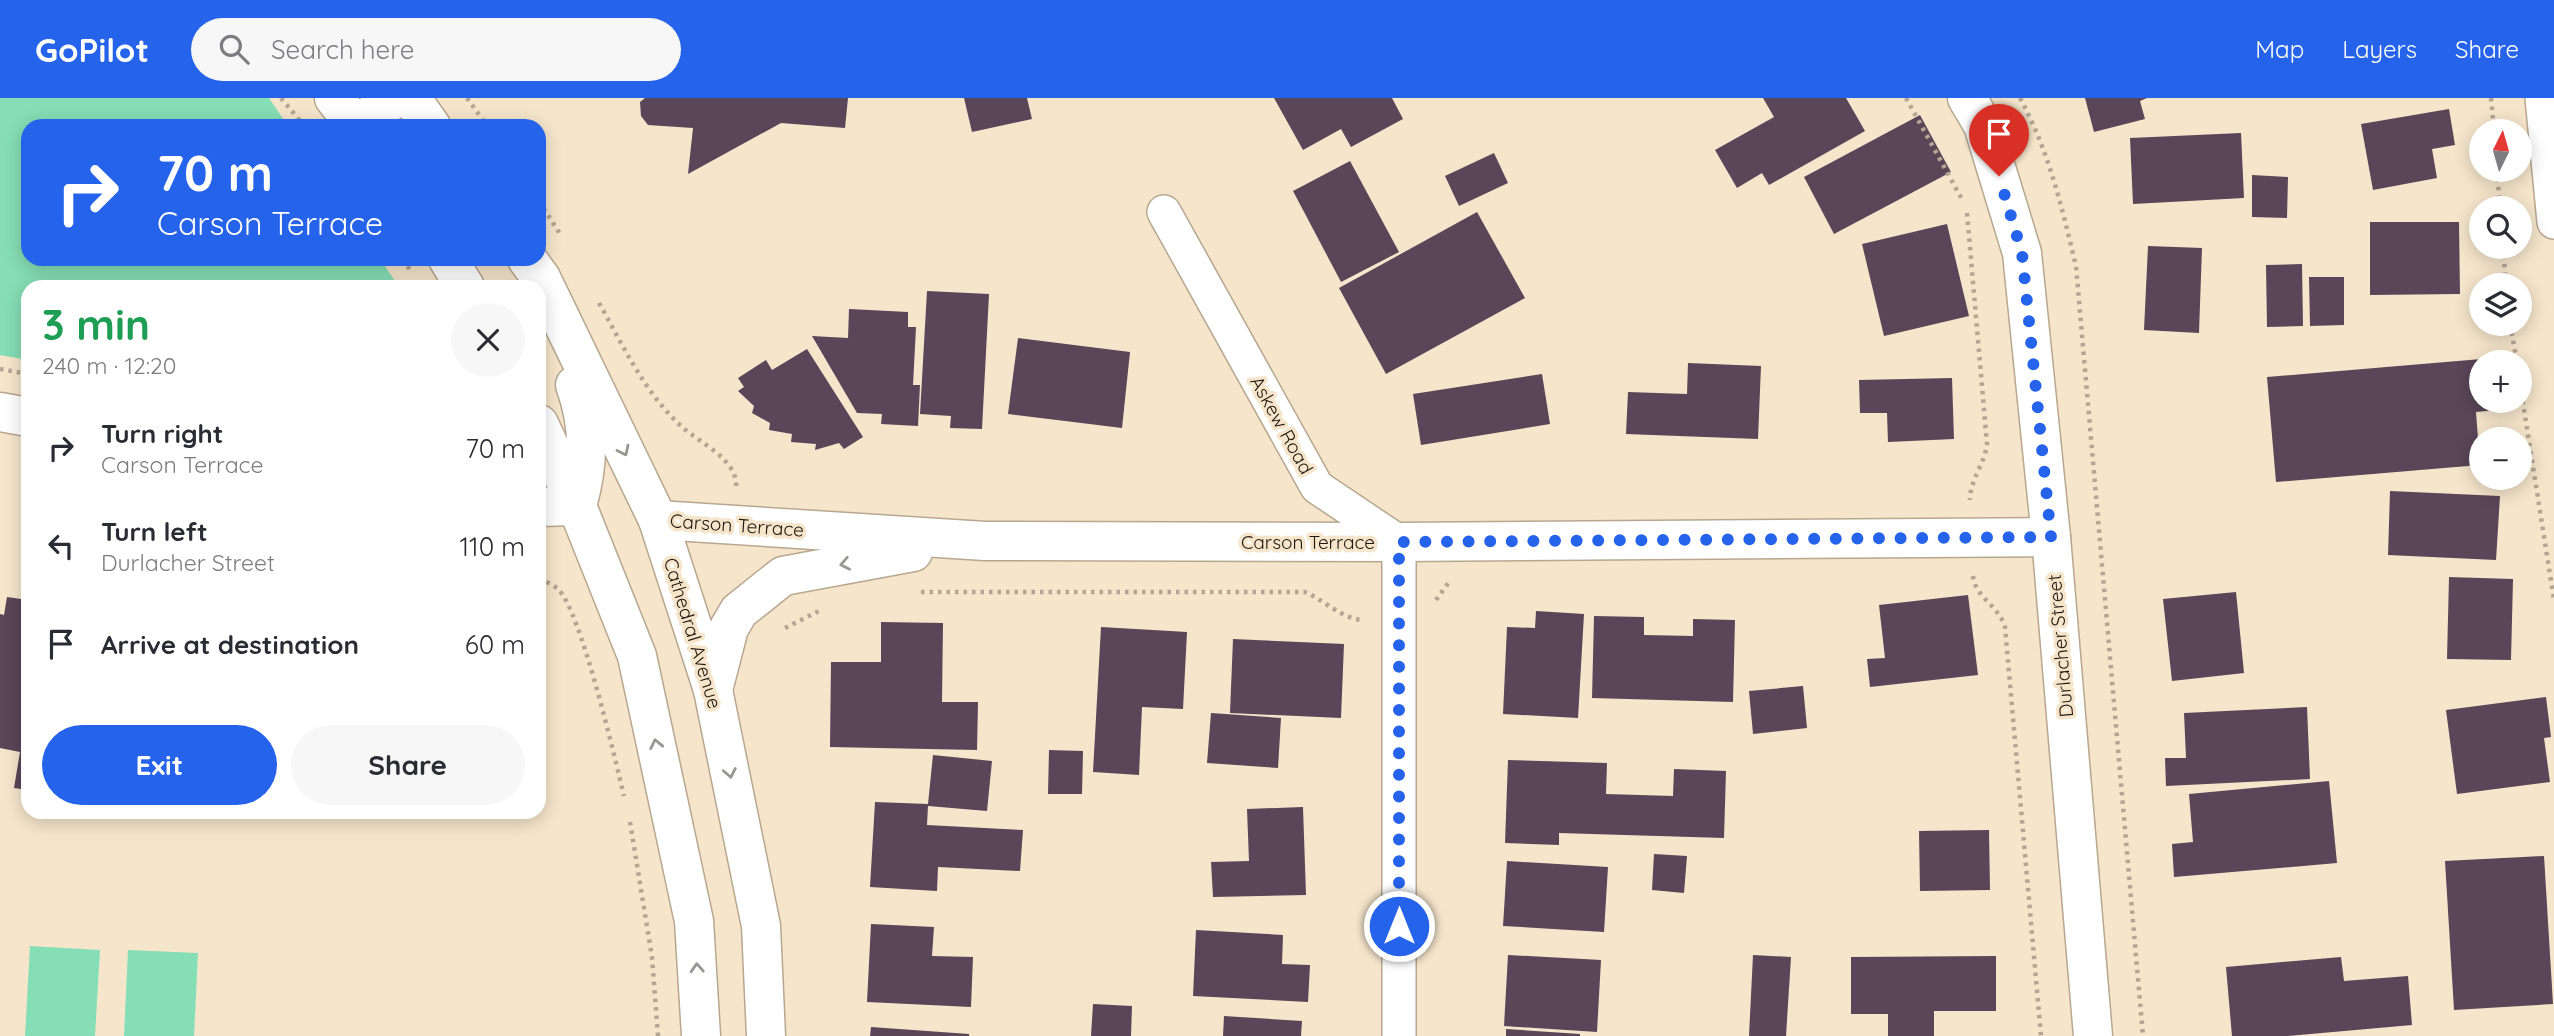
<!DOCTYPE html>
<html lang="en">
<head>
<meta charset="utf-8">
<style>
  :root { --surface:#fff; --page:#f7f7f7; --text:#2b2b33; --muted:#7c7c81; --accent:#2563eb }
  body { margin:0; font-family:Quicksand,sans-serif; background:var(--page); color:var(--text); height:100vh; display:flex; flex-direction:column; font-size:26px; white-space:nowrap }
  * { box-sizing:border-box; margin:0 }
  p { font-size:23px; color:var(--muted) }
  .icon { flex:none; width:38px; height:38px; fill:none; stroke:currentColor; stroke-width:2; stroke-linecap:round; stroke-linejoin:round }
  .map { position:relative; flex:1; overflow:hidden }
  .side { position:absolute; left:21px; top:182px; width:525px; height:539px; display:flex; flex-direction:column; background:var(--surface); border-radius:21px; box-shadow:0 4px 18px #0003 }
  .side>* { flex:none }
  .top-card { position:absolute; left:21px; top:21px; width:525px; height:147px; border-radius:21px; box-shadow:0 4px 18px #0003; background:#2563eb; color:#fff; overflow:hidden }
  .needle { width:46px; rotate:5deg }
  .controls { position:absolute; left:2469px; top:21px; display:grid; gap:14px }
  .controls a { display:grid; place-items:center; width:63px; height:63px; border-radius:50%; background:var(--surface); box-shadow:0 4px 18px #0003; font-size:35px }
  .pin { position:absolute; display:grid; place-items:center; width:60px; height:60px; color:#fff; margin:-72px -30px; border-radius:50% 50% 50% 0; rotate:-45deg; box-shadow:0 0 7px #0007 }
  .pin .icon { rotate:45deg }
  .me { position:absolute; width:77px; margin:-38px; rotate:0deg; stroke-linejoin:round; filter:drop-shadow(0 0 5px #0008) }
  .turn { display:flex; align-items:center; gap:24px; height:147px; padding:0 21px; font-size:32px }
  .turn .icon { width:91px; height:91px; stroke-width:2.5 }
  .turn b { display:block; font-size:49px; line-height:60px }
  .round { display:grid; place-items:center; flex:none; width:74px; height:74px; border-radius:37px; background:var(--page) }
  .overview { display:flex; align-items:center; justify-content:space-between; height:119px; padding:0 21px }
  h1 { font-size:42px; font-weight:800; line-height:52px; color:#1e9e55 }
  .button { display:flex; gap:14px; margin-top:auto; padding:14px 21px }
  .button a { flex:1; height:80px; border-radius:42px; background:var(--accent); color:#fff; font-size:28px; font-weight:800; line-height:80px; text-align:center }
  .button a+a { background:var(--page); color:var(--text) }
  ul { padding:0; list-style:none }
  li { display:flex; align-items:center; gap:21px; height:98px; padding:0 21px }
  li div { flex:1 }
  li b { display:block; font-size:26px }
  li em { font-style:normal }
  header { display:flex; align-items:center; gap:42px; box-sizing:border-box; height:98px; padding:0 35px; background:var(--accent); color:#fff }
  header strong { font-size:33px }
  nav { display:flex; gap:38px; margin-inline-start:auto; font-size:24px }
  .search { width:490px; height:63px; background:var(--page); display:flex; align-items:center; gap:18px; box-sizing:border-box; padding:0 24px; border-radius:38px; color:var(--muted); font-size:26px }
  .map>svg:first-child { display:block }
  .green { fill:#85deb5 }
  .building { fill:#594658 }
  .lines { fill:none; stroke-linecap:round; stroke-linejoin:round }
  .street-casing { stroke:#b7a78f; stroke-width:36 }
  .secondary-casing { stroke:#b7a78f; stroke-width:41 }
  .primary-casing { stroke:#b7a78f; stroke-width:41 }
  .path { stroke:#b3a692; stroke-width:4.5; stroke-dasharray:3.5 5; stroke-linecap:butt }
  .street { stroke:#fff; stroke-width:33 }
  .secondary { stroke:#fff; stroke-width:38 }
  .primary { stroke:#fff; stroke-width:38 }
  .oneway { stroke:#9a9793 }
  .route { stroke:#2563eb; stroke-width:12; stroke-dasharray:0 21.6 }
  .labels { text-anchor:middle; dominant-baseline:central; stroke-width:7; stroke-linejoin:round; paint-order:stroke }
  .street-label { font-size:19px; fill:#1e180f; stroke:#f5e5cb }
</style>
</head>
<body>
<header>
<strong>GoPilot</strong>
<div class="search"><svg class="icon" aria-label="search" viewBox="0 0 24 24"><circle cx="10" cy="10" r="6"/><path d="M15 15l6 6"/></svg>Search here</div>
<nav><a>Map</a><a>Layers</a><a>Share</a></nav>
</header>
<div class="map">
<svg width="2554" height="938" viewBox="0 0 2554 938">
  <rect width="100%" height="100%" fill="#f5e5cb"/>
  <g class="green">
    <polygon points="0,0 269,0 288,28 28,28 28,161 380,161 399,189 28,189 28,262 0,257"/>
    <polygon points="30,848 100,852 95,938 25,938"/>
    <polygon points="128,852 198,855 194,938 124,938"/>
  </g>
  <g class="building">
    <polygon points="645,0 848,0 845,30 781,25 688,76 693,30 648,27 641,18 640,4"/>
    <polygon points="964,0 1027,0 1032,21 972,34"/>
    <polygon points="1274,0 1392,0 1403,21 1351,49 1341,31 1303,52"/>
    <polygon points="1763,0 1846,0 1865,33 1769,87 1762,75 1737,90 1715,52 1774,19"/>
    <polygon points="2085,0 2147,0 2140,3 2145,21 2094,34"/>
    <polygon points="2449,11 2455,47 2432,51 2437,80 2373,92 2361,26"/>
    <polygon points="1920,17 1951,74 1834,136 1804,79"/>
    <polygon points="2241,35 2244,100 2133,106 2130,40"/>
    <polygon points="1494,55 1508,85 1459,108 1445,78"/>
    <polygon points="1350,63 1399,154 1341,184 1293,93"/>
    <polygon points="2252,77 2288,79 2287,120 2252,119"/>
    <polygon points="1477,114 1525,200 1386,276 1339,190"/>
    <polygon points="2370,124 2459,124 2460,196 2370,197"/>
    <polygon points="1947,126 1969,218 1884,238 1862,146"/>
    <polygon points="2148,148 2202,150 2199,235 2144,232"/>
    <polygon points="2302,166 2303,228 2267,229 2266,167"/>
    <polygon points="2309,179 2344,179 2344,227 2310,228"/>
    <polygon points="927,193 989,196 982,331 950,330 951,318 920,316"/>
    <polygon points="849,211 908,214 908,229 916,229 913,287 920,287 918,328 881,326 882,316 857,315 812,238 848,240"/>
    <polygon points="1018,240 1130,254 1122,330 1008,316"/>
    <polygon points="807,251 863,339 844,351 839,345 815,352 816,346 791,344 792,336 769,332 770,325 752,315 754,308 738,293 744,289 738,280 766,262 772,272"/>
    <polygon points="2505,259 2506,264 2482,264 2482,303 2509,303 2509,311 2476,314 2480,367 2276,384 2267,279"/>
    <polygon points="1688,265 1761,268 1758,341 1626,336 1628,294 1687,296"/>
    <polygon points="1542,276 1550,326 1421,347 1413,296"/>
    <polygon points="1952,280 1954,341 1888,344 1887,315 1860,315 1859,282"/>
    <polygon points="2390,393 2500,398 2496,462 2388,457"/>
    <polygon points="2449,479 2513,481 2511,562 2447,561"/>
    <polygon points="2236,494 2244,575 2172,583 2163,501"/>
    <polygon points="1968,497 1978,577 1870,589 1867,561 1885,560 1879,507"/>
    <polygon points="7,499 28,502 28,692 14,690 20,654 0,650 0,516 4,517"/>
    <polygon points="1536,513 1584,516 1578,620 1503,616 1507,529 1535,530"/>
    <polygon points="1594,518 1644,519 1644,537 1693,538 1693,521 1735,522 1733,604 1592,600"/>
    <polygon points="881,524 943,525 942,604 978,604 977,652 830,649 831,564 881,564"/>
    <polygon points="1101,529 1187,534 1183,611 1142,609 1139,677 1093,674"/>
    <polygon points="1233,541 1344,546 1341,620 1230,615"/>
    <polygon points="1803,588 1807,630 1753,636 1749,593"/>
    <polygon points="2546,599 2551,639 2544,640 2550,684 2457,696 2446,612"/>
    <polygon points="2307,609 2310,681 2166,688 2165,660 2186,660 2184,615"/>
    <polygon points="1211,615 1281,620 1278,670 1207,665"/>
    <polygon points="1049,652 1083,653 1082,696 1048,696"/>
    <polygon points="933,657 992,663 987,713 928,708 927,727 1023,732 1020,773 938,769 937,793 870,789 875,704 928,706"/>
    <polygon points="1508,662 1607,665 1606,696 1673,698 1674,671 1726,673 1724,740 1559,735 1559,747 1505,745"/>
    <polygon points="2329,683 2337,765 2174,779 2172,746 2193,744 2189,696"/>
    <polygon points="1303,709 1306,797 1213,799 1211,764 1249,763 1247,711"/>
    <polygon points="1989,732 1990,792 1920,793 1919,733"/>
    <polygon points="1654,756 1687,758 1684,795 1652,792"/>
    <polygon points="2544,758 2553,906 2454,912 2445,763"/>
    <polygon points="1507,763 1608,769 1604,834 1503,828"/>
    <polygon points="871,826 934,829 932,858 973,859 971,909 867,904"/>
    <polygon points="1196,832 1283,837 1282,866 1310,867 1308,904 1193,898"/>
    <polygon points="1508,857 1601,862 1597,934 1504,928"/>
    <polygon points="1753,857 1791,859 1786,938 1749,938"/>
    <polygon points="1996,858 1996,913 1934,913 1934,938 1888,938 1888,916 1851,916 1851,859"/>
    <polygon points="2341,859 2344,883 2408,878 2412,927 2288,938 2232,938 2226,869"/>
    <polygon points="1093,906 1132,908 1131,938 1091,938"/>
    <polygon points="1224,918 1302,923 1301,938 1223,938"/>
    <polygon points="871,929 969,936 969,938 870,938"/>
    <polygon points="1506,931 1580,936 1580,938 1506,938"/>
  </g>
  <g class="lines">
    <g class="street-casing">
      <g id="street">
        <polyline points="2542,0 2554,124"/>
        <polyline points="1164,114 1317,389 1399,444 1399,938"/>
      </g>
    </g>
    <g class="secondary-casing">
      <g id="secondary">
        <polyline points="1967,0 1983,27 2022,155 2051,439 2093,938"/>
        <polyline points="0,314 28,319"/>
        <polyline points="539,409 577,408"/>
        <polyline points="658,422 985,443 1399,444 2051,439"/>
        <polyline points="713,592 729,530 739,513 783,478 913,454"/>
      </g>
    </g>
    <g class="primary-casing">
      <g id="primary">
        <polyline points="334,0 356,28"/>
        <polyline points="411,0 431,28"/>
        <polyline points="355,27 396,0"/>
        <polyline points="448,161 465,189"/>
        <polyline points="527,161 541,180 658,422 713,592 761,828 766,938"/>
        <path d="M575,287C590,328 589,366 577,408"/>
        <polyline points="539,326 577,408 637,558 694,823 701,938"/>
      </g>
    </g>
    <g class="path">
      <polyline points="281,0 301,24"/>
      <polyline points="467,0 487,28"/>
      <polyline points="1906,0 1963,103"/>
      <path d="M2020,0C2049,53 2062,110 2076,168L2143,938"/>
      <polyline points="2491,0 2494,33"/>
      <polyline points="2497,72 2500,110"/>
      <polyline points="539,103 560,136"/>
      <path d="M1967,115L1987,346C1985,366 1970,381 1970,402"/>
      <polyline points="2503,149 2506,187"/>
      <polyline points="403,161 410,172"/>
      <path d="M599,205C624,249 644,294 682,329C700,345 739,362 736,390"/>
      <polyline points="2510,226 2517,264"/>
      <polyline points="0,271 28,276"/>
      <polyline points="2520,286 2554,502"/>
      <path d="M1973,478C1975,499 1999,508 2005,529L2041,938"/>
      <path d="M539,480C545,483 553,487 558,491C581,513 615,661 624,698"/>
      <path d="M921,494H1305C1324,502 1342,521 1363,522"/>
      <polyline points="1436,502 1449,484"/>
      <polyline points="785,530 821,512"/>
      <polyline points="630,724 652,859 658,938"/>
    </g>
    <use href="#street" class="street"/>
    <use href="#secondary" class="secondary"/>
    <use href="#primary" class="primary"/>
  </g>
  <defs><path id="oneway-chevron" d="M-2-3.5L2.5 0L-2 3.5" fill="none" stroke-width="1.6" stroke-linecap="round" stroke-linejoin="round" transform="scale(1.75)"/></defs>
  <g class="oneway">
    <use href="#oneway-chevron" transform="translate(624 353) rotate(64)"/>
    <use href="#oneway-chevron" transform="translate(845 466) rotate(169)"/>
    <use href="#oneway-chevron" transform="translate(656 646) rotate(-102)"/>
    <use href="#oneway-chevron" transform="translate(730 675) rotate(79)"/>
    <use href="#oneway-chevron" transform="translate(697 870) rotate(-93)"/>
  </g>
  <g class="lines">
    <polyline class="route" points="1399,828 1399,444 2051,439 2022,155 1999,78"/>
  </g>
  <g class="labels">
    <g class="street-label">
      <text transform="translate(1282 327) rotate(61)">Askew Road</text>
      <text transform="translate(737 427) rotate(4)">Carson Terrace</text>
      <text x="1308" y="444">Carson Terrace</text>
      <text transform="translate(693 535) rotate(73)">Cathedral Avenue</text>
      <text transform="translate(2060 548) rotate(-95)">Durlacher Street</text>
    </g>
  </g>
</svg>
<div class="controls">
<a><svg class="needle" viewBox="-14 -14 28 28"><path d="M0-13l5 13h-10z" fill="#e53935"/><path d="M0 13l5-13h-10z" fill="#7c7c81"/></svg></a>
<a><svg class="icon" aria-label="search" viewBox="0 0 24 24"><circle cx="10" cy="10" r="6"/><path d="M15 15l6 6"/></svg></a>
<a><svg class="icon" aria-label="layers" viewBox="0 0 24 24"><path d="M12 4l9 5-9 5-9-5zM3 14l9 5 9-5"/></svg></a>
<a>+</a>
<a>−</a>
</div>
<div class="pin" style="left:1999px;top:78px;background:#d93025"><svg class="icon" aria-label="arrive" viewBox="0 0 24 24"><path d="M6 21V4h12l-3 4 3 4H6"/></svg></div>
<svg class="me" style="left:1399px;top:828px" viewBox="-20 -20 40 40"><circle r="17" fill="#2563eb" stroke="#fff" stroke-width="3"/><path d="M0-11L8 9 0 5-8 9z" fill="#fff"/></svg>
<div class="top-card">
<div class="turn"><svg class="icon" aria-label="right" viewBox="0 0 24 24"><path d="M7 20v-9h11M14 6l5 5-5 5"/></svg><div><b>70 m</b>Carson Terrace</div></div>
</div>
<section class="side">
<div class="overview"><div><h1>3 min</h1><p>240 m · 12:20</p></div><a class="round"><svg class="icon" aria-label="close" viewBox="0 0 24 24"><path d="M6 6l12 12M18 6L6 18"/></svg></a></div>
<ul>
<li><svg class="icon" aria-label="right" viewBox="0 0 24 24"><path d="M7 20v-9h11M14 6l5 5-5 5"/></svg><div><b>Turn right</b><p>Carson Terrace</p></div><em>70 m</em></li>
<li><svg class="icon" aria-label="left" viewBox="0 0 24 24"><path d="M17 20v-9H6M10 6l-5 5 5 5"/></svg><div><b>Turn left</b><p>Durlacher Street</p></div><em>110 m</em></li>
<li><svg class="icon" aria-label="arrive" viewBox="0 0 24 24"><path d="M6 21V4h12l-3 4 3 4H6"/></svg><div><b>Arrive at destination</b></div><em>60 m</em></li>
</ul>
<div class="button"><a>Exit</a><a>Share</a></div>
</section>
</div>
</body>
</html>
